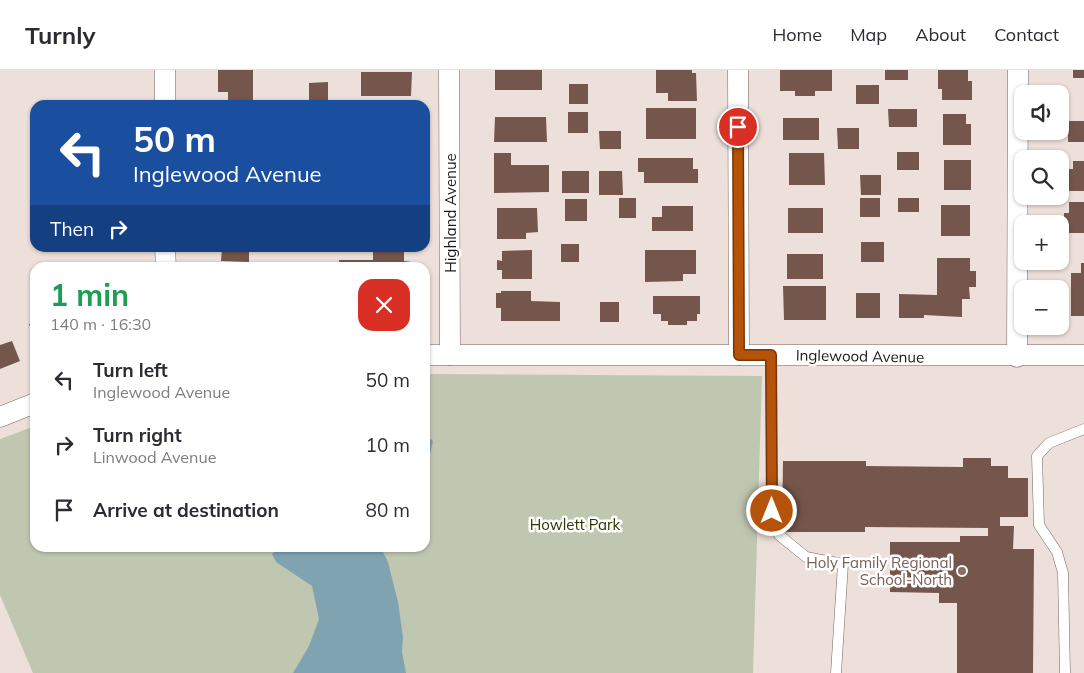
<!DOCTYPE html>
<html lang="en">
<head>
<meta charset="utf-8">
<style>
  :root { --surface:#fff; --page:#f2f2f3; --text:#2b2b33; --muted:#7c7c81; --line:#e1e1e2 }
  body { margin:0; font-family:Mulish,sans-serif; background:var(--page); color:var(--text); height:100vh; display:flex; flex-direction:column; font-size:19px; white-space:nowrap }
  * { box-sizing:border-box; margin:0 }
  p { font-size:16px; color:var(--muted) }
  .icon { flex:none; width:28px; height:28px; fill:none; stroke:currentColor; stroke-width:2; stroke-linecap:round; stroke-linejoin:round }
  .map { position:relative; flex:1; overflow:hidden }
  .details { position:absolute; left:30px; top:192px; width:400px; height:290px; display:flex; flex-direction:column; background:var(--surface); border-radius:15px; box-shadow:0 1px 4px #0004 }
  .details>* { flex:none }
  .guide { position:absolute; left:30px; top:30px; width:400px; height:152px; border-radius:15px; box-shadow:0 1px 4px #0004; background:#1a4fa0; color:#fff; overflow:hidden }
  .tools { position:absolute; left:1014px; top:15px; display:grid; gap:10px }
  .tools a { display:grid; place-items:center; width:55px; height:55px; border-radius:10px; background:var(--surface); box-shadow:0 1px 4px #0004; font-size:25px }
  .pin { position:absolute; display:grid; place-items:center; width:42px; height:42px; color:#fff; margin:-21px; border:2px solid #fff; border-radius:50%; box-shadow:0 1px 5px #0007 }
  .me { position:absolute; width:55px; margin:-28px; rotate:0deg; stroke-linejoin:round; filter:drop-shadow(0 0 4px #0008) }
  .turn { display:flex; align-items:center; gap:18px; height:105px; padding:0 20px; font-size:22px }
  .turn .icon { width:65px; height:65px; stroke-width:2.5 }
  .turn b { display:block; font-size:35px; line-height:42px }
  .then { display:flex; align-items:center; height:48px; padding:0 20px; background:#0003; gap:10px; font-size:19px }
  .round { display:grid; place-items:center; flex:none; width:52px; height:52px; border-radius:15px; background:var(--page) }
  .overview { display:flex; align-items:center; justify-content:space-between; height:85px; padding:0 20px }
  h1 { font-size:30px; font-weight:700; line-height:38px; color:#1e9e55 }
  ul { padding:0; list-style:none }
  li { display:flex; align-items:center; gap:15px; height:65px; padding:0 20px }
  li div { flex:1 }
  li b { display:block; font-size:19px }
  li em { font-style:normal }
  header { display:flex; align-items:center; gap:30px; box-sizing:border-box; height:70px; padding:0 25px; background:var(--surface); border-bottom:1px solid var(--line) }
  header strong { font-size:24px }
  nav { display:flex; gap:28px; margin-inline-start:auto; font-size:18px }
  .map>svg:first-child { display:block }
  .green { fill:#c0c7b1 }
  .water { fill:#80a3b2 }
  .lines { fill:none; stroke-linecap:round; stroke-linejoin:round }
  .stream { stroke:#80a3b2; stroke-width:5.5 }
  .building { fill:#75564c }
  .lane-casing { stroke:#746863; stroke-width:11 }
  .street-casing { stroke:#746863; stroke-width:21 }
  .lane { stroke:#fff; stroke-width:10 }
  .street { stroke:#fff; stroke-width:20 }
  .route-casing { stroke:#753606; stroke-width:12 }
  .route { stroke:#b45309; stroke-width:9 }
  .education-dot { fill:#8d6e63; stroke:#fff; stroke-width:2 }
  .labels { text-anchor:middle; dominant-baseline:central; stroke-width:5; stroke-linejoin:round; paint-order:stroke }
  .street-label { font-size:15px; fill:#1c1715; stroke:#fff }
  .park-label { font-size:15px; fill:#2b3601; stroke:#fff }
  .education-label { font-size:15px; fill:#785e54; stroke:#fff; text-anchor:end }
</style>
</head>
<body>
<header>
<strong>Turnly</strong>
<nav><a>Home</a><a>Map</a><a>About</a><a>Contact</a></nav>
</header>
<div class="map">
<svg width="1084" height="603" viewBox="0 0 1084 603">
  <rect width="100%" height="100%" fill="#eddfd9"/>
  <polygon class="green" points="425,304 762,306 753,603 33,603 0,525 0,369 35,356 35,478 425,478"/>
  <polygon class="water" points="279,478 381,478 388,492 398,532 403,567 402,582 406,603 293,603 309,576 319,549 312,516 276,492 272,484"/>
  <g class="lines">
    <polyline class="stream" points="425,393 430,372"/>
  </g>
  <g class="building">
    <polygon points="218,0 253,0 253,35 228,35 228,22 218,22"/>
    <rect x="495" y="0" width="47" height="20"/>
    <polygon points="656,0 692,0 692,3 696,3 697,31 668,31 668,23 656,23"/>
    <polygon points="780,0 832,0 832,21 815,21 815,26 795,26 795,21 780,21"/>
    <rect x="885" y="0" width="23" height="10"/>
    <polygon points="938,0 968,0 968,11 972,11 972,30 942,30 942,19 938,19"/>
    <rect x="1073" y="0" width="11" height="8"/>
    <polygon points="361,2 412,2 411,26 361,26"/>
    <polygon points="328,12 328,34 309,34 309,13"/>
    <rect x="569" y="14" width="19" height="20"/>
    <rect x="856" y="15" width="23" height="19"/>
    <rect x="646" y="38" width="50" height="31"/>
    <polygon points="888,39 917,39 917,57 889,57"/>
    <rect x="568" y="42" width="20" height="21"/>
    <polygon points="943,44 966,44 966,54 971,54 971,75 943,75"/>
    <polygon points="495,47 546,47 547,72 494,72"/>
    <rect x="783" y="48" width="36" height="22"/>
    <rect x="1068" y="51" width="16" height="21"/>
    <polygon points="837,58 859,58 859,79 838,79"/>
    <polygon points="599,61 621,61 621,79 600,79"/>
    <rect x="897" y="82" width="22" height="18"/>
    <polygon points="494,83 511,83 511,95 549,95 549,122 494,123"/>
    <polygon points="789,83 824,83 825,115 789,115"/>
    <polygon points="638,88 693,88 693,99 698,99 698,113 644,113 644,102 638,102"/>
    <rect x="944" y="90" width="27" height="30"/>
    <polygon points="1073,91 1084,91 1084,121 1069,121 1069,106 1065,106 1065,99 1073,99"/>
    <rect x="562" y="101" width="27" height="22"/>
    <polygon points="599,101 622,101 623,125 599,125"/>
    <polygon points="860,105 881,105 881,125 861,125"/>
    <rect x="619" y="128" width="17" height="20"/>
    <rect x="860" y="128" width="20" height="19"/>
    <rect x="898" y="128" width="21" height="14"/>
    <rect x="565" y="129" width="22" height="22"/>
    <polygon points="1069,132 1084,132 1084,163 1064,163 1064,143 1069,143"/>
    <rect x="941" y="135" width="29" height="31"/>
    <polygon points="662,136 693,136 693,161 652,161 652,147 662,147"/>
    <polygon points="497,138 537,138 538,162 526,163 526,169 497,169"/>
    <rect x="788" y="138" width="35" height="25"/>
    <rect x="861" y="172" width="23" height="20"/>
    <rect x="561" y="174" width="18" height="18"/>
    <polygon points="222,178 249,178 249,192 221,191"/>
    <polygon points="373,178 404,178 404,191 411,192 411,198 340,198 339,190 373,190"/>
    <polygon points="532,180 532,209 502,209 502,200 497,200 497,190 502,191 502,181"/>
    <polygon points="645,180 696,180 696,204 683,204 683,211 645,212"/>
    <rect x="787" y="184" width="36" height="25"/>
    <polygon points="937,188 970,188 970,201 976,201 976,217 969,217 970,229 962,229 962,247 924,245 924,248 899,248 899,224 937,225"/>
    <polygon points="1081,193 1084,193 1084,246 1071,246 1071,203 1081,203"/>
    <polygon points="783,216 826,216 826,250 784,250"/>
    <polygon points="501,221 531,221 531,231 560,232 560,251 501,251 501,238 496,238 496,223 501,223"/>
    <rect x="856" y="223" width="24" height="25"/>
    <polygon points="653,226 700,226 700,244 697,244 697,251 687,251 687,255 668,255 668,251 661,251 661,244 653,244"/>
    <rect x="600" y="232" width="19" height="20"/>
    <polygon points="35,244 35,270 29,254 35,252 32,245"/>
    <polygon points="12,271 20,291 0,299 0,275"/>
    <polygon points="963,388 991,388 991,396 1008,396 1008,408 1028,408 1028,447 1000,447 1000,456 1014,456 1013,479 1034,479 1033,603 957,603 957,533 939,533 939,523 890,522 890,472 960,472 960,466 988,466 988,458 865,457 865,462 782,462 783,391 866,391 866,396 963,397"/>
  </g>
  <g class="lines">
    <g class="lane-casing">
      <g id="lane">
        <polyline points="771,285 772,441 779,465 806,487 843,494 836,603"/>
        <polyline points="1065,603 1063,503 1057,482 1039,455 1037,386 1049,373 1084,359"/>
      </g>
    </g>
    <g class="street-casing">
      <g id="street">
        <polyline points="449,0 450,285"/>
        <polyline points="738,0 739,285"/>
        <polyline points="165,35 165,0"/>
        <polyline points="165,178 166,198"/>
        <polyline points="425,285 1084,285"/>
        <polyline points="1017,287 1018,0"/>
        <polyline points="0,347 35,333"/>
      </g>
    </g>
    <use href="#lane" class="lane"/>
    <use href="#street" class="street"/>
  </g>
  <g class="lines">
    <g class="route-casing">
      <polyline id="route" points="738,57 739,285 771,285 772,441"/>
    </g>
    <use href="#route" class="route"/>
  </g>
  <circle class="education-dot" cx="962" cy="501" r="5"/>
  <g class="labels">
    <g class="street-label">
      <text transform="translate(450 143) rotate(-90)">Highland Avenue</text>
      <text transform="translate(860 286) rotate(1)">Inglewood Avenue</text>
    </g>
    <g class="park-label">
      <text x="575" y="454">Howlett Park</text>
    </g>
    <g class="education-label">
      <text x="952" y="492">Holy Family Regional<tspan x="952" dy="17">School-North</tspan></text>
    </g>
  </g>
</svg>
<div class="tools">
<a><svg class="icon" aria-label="sound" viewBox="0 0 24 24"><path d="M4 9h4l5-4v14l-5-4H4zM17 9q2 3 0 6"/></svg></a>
<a><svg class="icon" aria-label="search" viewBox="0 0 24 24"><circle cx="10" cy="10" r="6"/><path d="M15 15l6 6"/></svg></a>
<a>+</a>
<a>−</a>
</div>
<div class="pin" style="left:738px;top:57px;background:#d93025"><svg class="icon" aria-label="arrive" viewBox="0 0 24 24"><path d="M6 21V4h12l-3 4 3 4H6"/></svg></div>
<svg class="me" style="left:772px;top:441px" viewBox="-20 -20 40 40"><circle r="17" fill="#b45309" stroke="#fff" stroke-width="3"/><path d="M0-11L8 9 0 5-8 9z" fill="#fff"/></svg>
<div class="guide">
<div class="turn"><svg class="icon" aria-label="left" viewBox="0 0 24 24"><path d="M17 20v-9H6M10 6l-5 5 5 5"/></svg><div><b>50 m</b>Inglewood Avenue</div></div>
<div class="then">Then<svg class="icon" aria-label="right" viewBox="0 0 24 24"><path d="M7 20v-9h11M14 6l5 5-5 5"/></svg></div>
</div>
<section class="details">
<div class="overview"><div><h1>1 min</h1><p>140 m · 16:30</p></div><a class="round" style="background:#d93025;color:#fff"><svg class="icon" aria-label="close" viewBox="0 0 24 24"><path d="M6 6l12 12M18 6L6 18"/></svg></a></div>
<ul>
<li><svg class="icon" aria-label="left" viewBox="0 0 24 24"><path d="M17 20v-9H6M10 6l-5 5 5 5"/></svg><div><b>Turn left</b><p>Inglewood Avenue</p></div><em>50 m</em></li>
<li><svg class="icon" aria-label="right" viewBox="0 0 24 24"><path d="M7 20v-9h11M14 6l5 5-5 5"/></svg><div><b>Turn right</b><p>Linwood Avenue</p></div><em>10 m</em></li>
<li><svg class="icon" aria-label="arrive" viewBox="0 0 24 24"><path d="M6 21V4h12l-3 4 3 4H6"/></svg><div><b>Arrive at destination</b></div><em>80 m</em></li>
</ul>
</section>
</div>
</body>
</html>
